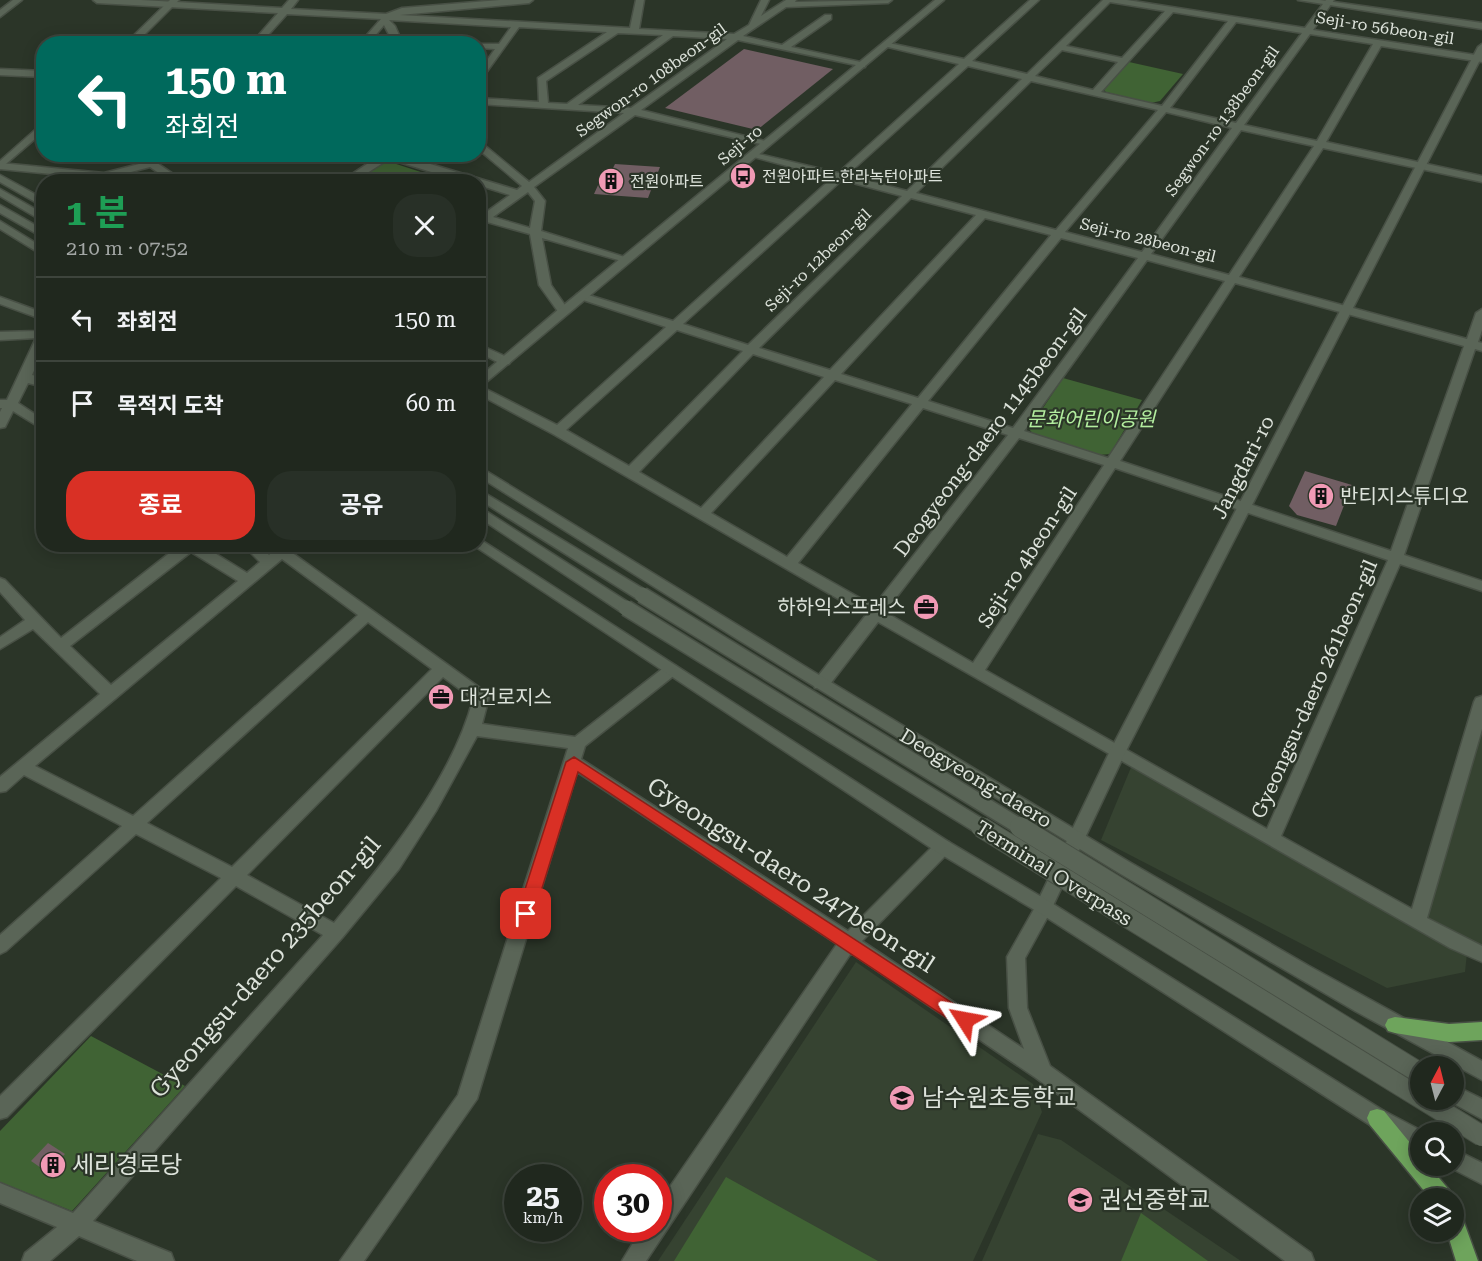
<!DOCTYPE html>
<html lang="ko">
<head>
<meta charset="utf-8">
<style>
  :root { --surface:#20281e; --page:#283027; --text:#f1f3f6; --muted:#a2a6a4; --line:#3d443c; --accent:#d93025 }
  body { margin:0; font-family:"Roboto Serif","Noto Sans KR",serif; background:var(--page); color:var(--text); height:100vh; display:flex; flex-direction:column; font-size:22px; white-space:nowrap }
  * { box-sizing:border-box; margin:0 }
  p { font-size:20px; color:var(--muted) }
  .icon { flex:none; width:33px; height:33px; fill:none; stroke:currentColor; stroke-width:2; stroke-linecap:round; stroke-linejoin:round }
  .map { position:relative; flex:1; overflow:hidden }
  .drawer { position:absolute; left:36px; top:174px; width:450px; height:378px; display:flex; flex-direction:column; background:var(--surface); border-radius:24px; box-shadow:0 3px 15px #0003,0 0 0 2px var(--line) }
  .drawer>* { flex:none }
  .top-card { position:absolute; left:36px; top:36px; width:450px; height:126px; border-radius:24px; box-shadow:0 3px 15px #0003,0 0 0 2px var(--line); background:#00695c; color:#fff; overflow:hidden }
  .needle { width:39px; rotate:7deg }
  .buttons { position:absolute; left:1410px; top:1056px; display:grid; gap:12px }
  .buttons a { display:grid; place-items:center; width:54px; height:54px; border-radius:50%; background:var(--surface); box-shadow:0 3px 15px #0003,0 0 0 2px var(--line); font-size:30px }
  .speed { position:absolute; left:504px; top:1164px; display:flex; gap:12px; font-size:30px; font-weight:700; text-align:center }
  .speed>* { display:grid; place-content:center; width:78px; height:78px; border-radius:50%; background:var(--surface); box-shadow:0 3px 15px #0003,0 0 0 2px var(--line); line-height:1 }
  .speed small { font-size:15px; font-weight:400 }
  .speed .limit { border:9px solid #d22; background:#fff; color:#111 }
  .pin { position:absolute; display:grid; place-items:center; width:51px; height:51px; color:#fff; margin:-26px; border-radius:12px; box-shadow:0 3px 9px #0006 }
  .me { position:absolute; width:66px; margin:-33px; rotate:304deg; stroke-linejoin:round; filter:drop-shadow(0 0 4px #0008) }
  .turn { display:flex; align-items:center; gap:21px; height:126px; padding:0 30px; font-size:27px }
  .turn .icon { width:78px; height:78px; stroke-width:2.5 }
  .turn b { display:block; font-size:42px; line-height:51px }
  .round { display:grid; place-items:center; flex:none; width:63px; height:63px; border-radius:24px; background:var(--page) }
  .summary { display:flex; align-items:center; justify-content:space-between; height:102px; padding:0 30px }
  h1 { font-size:36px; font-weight:700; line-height:45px; color:#1e9e55 }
  .action { display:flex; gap:12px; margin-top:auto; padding:12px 30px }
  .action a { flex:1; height:69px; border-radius:24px; background:var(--accent); color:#fff; font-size:24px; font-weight:700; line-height:69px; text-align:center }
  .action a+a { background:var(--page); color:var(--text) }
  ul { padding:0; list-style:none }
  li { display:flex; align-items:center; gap:18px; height:84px; padding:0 30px; border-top:2px solid var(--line) }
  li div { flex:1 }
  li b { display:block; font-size:22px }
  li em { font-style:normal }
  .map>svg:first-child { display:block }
  .built { fill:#364331 }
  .green { fill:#406334 }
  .building { fill:#715e63 }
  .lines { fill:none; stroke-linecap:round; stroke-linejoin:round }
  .minor-casing { stroke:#485045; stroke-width:3 }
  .tertiary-casing { stroke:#485045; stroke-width:3 }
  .secondary-casing { stroke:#485045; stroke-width:3 }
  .primary-casing { stroke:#485045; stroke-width:3 }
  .minor { fill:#5a6557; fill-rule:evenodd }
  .tertiary { fill:#5a6557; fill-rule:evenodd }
  .secondary { fill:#5a6557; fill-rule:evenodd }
  .primary { fill:#6ea45c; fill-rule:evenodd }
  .secondary-bridge-far1-casing { stroke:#485045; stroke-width:18; stroke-linecap:butt }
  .secondary-bridge-casing { stroke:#485045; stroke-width:22; stroke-linecap:butt }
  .secondary-bridge-far1 { stroke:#5a6557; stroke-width:15 }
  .secondary-bridge { stroke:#5a6557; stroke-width:20 }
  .route { fill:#d93025; stroke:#8d1f18; stroke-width:1.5 }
  .labels { text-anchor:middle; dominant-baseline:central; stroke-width:4.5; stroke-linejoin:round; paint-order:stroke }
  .far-street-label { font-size:16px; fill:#dde3db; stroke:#2b3528 }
  .far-poi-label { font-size:16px; fill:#dde3db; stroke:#2b3528; text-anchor:start }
  .park-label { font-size:20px; font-style:italic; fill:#b3ee9f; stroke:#2b3528 }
  .street-label { font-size:20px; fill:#dde3db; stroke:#2b3528 }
  .poi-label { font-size:20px; fill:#dde3db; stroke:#2b3528; text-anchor:start }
  .near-street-label { font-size:24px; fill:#dde3db; stroke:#2b3528 }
  .near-poi-label { font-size:24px; fill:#dde3db; stroke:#2b3528; text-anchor:start }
</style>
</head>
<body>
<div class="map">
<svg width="1482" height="1261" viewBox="0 0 1482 1261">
  <rect width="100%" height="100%" fill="#2b3528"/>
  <g class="built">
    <polygon points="1482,715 1482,950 1422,918"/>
    <polygon points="1132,765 1467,953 1465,972 1387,988 1101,840"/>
    <polygon points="856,962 1033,1084 1042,1112 973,1261 658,1261"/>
    <polygon points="1038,1134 1061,1140 1241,1261 982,1261"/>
  </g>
  <g class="green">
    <polygon points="1129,62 1183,74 1160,101 1151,103 1106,92 1103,89"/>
    <polygon points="384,160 433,176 425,181 350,182"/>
    <polygon points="1063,378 1142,400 1110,454 1099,455 1035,436 1029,429"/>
    <polygon points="91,1036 185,1086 72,1211 0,1182 0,1131"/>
    <polygon points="726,1177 878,1261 674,1261"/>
    <polygon points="1141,1213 1208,1261 1121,1261"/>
  </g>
  <g class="building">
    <polygon points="744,49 833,69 757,130 665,108"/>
    <polygon points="615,164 660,167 648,198 594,194 604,172 611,172"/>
    <polygon points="1305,471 1352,485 1336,526 1297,515 1289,506"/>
    <polygon points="48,1143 65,1154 47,1172 31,1161"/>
  </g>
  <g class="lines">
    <g class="minor-casing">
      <g id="minor">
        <polygon points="13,0 22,0 0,17 0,10"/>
        <path d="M93,0H141L282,8L289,0H298L291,9L386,14L402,8L500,0H533L529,3L400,15L630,28L636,0H644L639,29L734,34L749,25L761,0H769L761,16L786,0H796L795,2L892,0L888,3L786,7L743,36L782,45L825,15H831V19L791,47L865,63V67L738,40L641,110L769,142V146L635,115L534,187L545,201L541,231L631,259L625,262L542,238L551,285L569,311L563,315L559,313L539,285L530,234L487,222L478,226V218L510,195L478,185V182H464L389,159L353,182H340L382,154H397L517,190L522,186L478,149V140L529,182L624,113L478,104V98L539,102L538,78L607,32L519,27L478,84V73L495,49L478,48V44H475H499L511,27L389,20L395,26L403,44H394L384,25L368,44H359L381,19L287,14L260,44H251L278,13L97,3ZM618,33L663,35L567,104L548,103L546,81ZM673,36L727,39L631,108L578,105ZM528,192L535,201L530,228L493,217Z"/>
        <path d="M1030,0H1039L972,61L1027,74L1103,0H1127L1305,28L1326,0H1334L1313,30L1482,56V62L1381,46L1326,142L1482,176V182L1323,148L1239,277L1467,339L1476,313L1482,309V330L1478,342L1482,343V351L1475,349L1404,555L1482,581V591L1400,564L1281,836L1412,909L1474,702L1476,698L1482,696V729L1427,918L1482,946V962L1450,948L878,622L827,688H815L813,684L815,680L866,615L553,434L478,394V385L557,425L666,327L577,298V294H585L673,321L832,178L750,156V152L838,173L959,64L884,46V42L964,59ZM1110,2L1165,11L1122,58L1066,46ZM1173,12L1228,21L1162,106L1101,92ZM1236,22L1302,33L1236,123L1170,108ZM1310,34L1373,44L1317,141L1244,125ZM1062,50L1118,62L1093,90L1035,76ZM968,66L1022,79L907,191L847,175ZM1031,81L1158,110L1056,230L916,193ZM1166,112L1232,128L1142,252L1065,232ZM1241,130L1314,146L1229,275L1151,254ZM842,180L902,196L748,345L683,324ZM911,198L976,215L830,370L759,348ZM985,218L1051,235L918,398L841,374ZM1061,238L1138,258L1013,428L928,401ZM1147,260L1225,281L1108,458L1024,431ZM1235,283L1464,346L1391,551L1120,461ZM677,330L743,351L629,466L566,430ZM753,354L824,377L701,508L639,472ZM835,380L912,404L787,557L711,513ZM923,408L1008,435L874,606L798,563ZM1019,438L1104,465L973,663L885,612ZM1115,468L1388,560L1267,829L985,670Z"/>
        <polygon points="426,41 453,41 457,44 422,44"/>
        <polygon points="0,69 44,71 44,77 0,75"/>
        <polygon points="153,154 163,154 157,163 185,182 172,182 150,167 104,179 0,169 0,163 104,173 147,162"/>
        <polygon points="0,297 44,313 44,320 0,304"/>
        <polygon points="40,328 44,328 44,348 32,375 44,378 44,387 28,383 18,403 44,420 44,430 13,411 5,427 0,428 0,412 2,408 0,408 0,400 7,400 36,338 0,340 0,332 38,331"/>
        <polygon points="478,344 509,358 511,361 509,364 501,364 478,352"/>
        <path d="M181,544H200L247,573L260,562L242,544H258L269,555L281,544H298L291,552L487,693L489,697L482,724L575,737L666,666H676L679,670L676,674L585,746L581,759L848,931L937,842L943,840L949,842L952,847L949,852L862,941L1024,1049L1009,1008L1007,957L1038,902L1044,900L1050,902L1053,907L1025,958L1027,1008L1050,1066L1311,1253L1314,1261H1285L1036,1078L851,953L646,1261H622L642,1228H658V1204L837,944L577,772L477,1099L364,1261H340L458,1095L568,748L477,736L436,811L399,869L342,938L93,1221L171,1253L174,1261H137L79,1236L50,1261H22L25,1253L57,1227L0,1203V1183L73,1213L323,935L236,886L7,1117L0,1119V1096L221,878L136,834L6,951L0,954V935L122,826L24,775L6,791L0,792V777L100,694L33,629L0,649V637L25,620L0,592V578L5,580L61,638ZM191,552L238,581L111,685L70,646ZM282,559L358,615L133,816L35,766ZM368,622L432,669L232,867L147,823ZM443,677L473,699C453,778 385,861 334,923L247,875Z"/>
      </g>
    </g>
    <g class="tertiary-casing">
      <g id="tertiary">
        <polygon points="170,0 179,0 135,44 125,44"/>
        <polygon points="935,0 944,0 478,389 478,378 559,309"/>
        <polygon points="1298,0 1320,0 1482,23 1482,29"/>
        <polygon points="1482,44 1482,56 1125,753 1050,912 1044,914 1038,912 1035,907 1109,753 1478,47"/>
        <polygon points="44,122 44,131 0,169 0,161"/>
      </g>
    </g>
    <g class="secondary-casing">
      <g id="secondary">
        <polygon points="0,175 44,199 44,207 0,182"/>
        <polygon points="0,189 44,214 44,222 0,196"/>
        <polygon points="0,205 44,230 44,238 0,213"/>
        <polygon points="0,221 44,248 44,256 0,229"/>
        <polygon points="478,466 814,672 1131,863 1309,966 1482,1061 1482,1080 1355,1011 1119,873 737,639 478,476"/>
        <polygon points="478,489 647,591 649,595 647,599 637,599 478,499"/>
        <polygon points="478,506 631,604 633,608 631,612 621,612 478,517"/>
        <polygon points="478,538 949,842 1050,902 1384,1111 1424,1132 1420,1132 1420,1150 1370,1125 1038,912 937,852 473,545 478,544"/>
        <polygon points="1454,1085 1482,1099 1482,1119 1447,1100 1454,1100"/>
        <polygon points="1454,1149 1482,1163 1482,1184 1447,1166 1454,1166"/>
      </g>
    </g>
    <g class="primary-casing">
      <g id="primary">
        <polygon points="1395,1017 1449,1024 1482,1022 1482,1040 1449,1042 1395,1033 1388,1031 1385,1025 1388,1019"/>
        <polygon points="1377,1109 1384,1111 1420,1155 1420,1166 1429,1166 1450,1191 1453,1198 1430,1198 1370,1125 1367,1118 1370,1111"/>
        <polygon points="1454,1211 1461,1214 1478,1261 1456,1261 1447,1232 1454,1232"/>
      </g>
    </g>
    <use href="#minor" class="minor"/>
    <use href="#tertiary" class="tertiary"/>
    <use href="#secondary" class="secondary"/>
    <use href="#primary" class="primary"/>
    <g class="secondary-bridge-far1-casing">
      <g id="secondary-bridge-far1">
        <polyline points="642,595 1022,828"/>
        <polyline points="626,608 983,828"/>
      </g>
    </g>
    <g class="secondary-bridge-casing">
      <g id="secondary-bridge">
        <polyline points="981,827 1482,1136"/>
        <polyline points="1020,827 1420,1073"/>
      </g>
    </g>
    <use href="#secondary-bridge-far1" class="secondary-bridge-far1"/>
    <use href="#secondary-bridge" class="secondary-bridge"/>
  </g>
  <polygon class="route" points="574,757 971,1015 974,1020 971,1026 965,1028 959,1026 578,772 534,914 531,919 520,919 517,914 566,762"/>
  <defs>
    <g id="bus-disc" transform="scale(1.35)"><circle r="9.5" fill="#f09ab5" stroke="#2b3528"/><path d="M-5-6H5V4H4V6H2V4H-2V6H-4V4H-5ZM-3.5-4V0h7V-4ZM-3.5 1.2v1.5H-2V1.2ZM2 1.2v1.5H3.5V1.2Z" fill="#111"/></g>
    <g id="building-disc" transform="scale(1.35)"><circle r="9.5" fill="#f09ab5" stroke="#2b3528"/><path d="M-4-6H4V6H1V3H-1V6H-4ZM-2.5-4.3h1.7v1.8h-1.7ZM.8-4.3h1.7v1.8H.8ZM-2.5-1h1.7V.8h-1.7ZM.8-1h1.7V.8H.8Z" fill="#111"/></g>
    <g id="office-disc" transform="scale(1.35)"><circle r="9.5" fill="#f09ab5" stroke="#2b3528"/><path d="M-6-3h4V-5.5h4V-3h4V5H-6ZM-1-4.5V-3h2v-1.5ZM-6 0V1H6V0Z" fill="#111"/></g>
    <g id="school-disc" transform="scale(1.35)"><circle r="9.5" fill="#f09ab5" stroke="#2b3528"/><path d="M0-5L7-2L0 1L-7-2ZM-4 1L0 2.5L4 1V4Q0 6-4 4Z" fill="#111"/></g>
  </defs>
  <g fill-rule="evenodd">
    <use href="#bus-disc" x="743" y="176"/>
    <use href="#building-disc" x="611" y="181"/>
    <use href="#building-disc" x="1321" y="496"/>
    <use href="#office-disc" x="926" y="607"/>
    <use href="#office-disc" x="441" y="697"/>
    <use href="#school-disc" x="902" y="1098"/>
    <use href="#building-disc" x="53" y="1165"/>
    <use href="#school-disc" x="1080" y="1200"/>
  </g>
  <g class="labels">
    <g class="far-street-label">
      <text transform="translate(1385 28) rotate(9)">Seji-ro 56beon-gil</text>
      <text transform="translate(651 80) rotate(-36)">Segwon-ro 108beon-gil</text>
      <text transform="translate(1222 121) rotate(-54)">Segwon-ro 138beon-gil</text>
      <text transform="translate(740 145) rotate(-40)">Seji-ro</text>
      <text transform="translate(1148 240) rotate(14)">Seji-ro 28beon-gil</text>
      <text transform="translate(818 260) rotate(-44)">Seji-ro 12beon-gil</text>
    </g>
    <g class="far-poi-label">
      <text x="762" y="176">전원아파트.한라녹턴아파트</text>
      <text x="630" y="181">전원아파트</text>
    </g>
    <g class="park-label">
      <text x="1091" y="419">문화어린이공원</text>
    </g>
    <g class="street-label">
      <text transform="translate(990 432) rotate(-53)">Deogyeong-daero 1145beon-gil</text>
      <text transform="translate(1243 467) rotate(-63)">Jangdari-ro</text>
      <text transform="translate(1027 557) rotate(-57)">Seji-ro 4beon-gil</text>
      <text transform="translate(1314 689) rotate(-66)">Gyeongsu-daero 261beon-gil</text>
      <text transform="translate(976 778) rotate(31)">Deogyeong-daero</text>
      <text transform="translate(1054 873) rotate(32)">Terminal Overpass</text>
    </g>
    <g class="poi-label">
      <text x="1340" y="496">반티지스튜디오</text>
      <text x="906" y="607" text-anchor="end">하하익스프레스</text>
      <text x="460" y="697">대건로지스</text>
    </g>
    <g class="near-street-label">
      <text transform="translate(791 875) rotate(33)">Gyeongsu-daero 247beon-gil</text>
      <text transform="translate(265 967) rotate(-49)">Gyeongsu-daero 235beon-gil</text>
    </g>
    <g class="near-poi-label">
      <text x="922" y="1098">남수원초등학교</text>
      <text x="72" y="1165">세리경로당</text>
      <text x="1100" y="1200">권선중학교</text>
    </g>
  </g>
</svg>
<div class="buttons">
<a><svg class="needle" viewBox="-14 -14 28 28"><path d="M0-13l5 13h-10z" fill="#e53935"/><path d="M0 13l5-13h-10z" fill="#a2a6a4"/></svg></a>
<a><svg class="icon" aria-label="search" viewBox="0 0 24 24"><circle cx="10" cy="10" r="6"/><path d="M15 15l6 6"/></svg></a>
<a><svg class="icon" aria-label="layers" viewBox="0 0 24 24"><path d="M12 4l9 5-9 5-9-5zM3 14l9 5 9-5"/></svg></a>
</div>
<div class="speed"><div>25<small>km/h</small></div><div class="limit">30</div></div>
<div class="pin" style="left:526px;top:914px;background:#d93025"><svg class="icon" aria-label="arrive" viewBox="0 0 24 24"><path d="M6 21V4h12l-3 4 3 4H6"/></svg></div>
<svg class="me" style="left:965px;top:1020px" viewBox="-20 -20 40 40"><path d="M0-17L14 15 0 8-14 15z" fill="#d93025" stroke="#fff" stroke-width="4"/></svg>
<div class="top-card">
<div class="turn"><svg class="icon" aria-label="left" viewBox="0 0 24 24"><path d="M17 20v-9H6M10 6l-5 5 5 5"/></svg><div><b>150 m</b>좌회전</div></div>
</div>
<section class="drawer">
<div class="summary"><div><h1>1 분</h1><p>210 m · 07:52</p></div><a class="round"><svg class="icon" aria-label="close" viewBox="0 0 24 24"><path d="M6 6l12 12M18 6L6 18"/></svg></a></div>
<ul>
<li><svg class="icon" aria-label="left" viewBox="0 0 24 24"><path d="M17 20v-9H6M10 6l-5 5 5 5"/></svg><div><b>좌회전</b></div><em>150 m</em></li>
<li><svg class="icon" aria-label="arrive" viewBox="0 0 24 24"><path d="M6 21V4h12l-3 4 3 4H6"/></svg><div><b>목적지 도착</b></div><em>60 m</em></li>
</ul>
<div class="action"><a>종료</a><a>공유</a></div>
</section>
</div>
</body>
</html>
